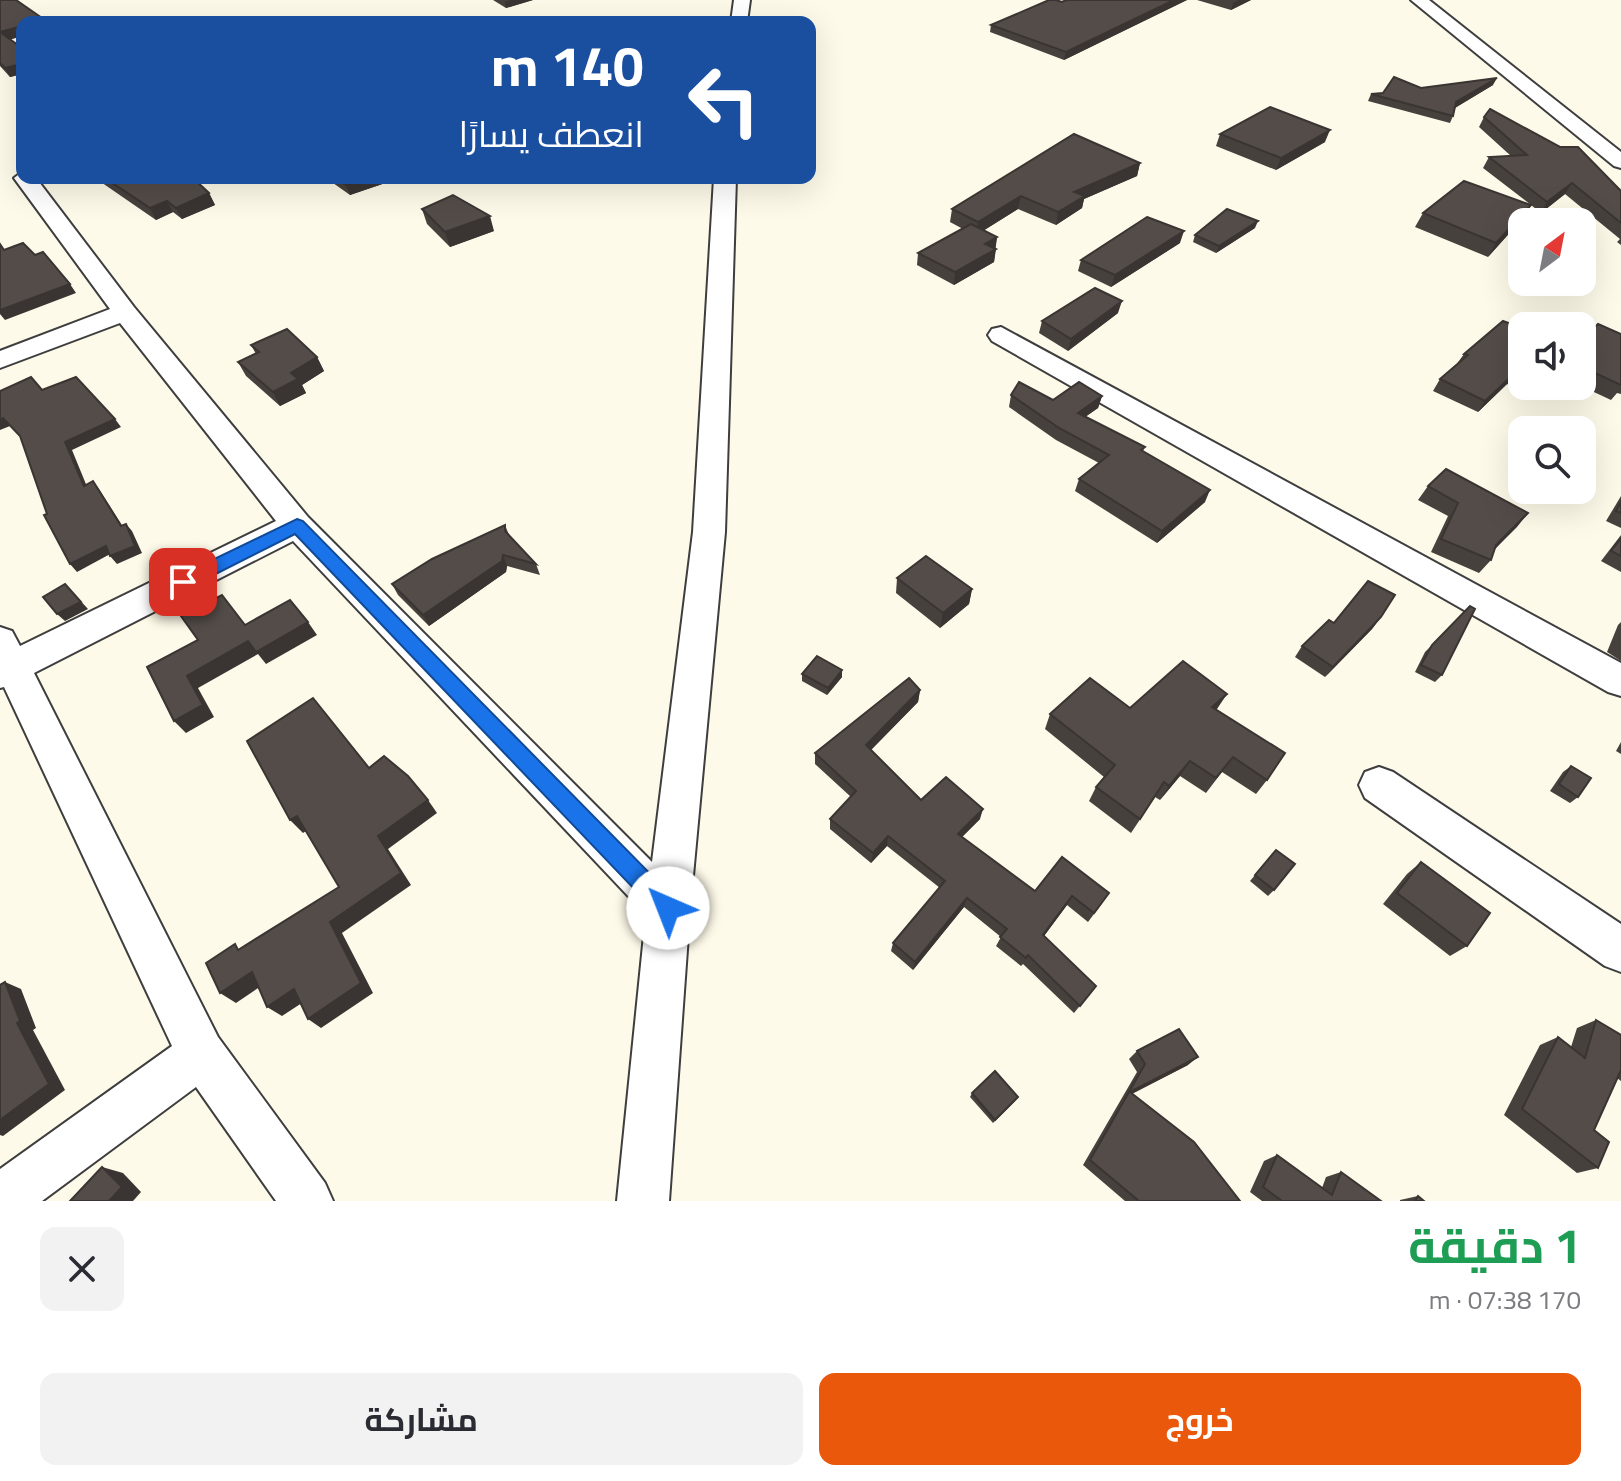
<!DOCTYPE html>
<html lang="ar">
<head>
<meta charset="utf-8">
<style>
  :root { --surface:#fff; --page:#f2f2f3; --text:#2b2b33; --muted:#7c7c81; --accent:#ea580c }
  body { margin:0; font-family:Georgia,Cairo,serif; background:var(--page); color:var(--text); direction:rtl; height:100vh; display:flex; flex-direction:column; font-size:30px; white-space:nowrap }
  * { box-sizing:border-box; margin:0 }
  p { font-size:26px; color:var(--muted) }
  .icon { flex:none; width:44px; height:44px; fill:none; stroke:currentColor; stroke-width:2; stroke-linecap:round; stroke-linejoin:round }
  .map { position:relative; height:1201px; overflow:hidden; direction:ltr }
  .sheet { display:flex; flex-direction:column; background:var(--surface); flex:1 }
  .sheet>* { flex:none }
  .banner { position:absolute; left:16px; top:16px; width:800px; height:168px; border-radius:16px; box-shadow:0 8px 32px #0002; direction:rtl; background:#1a4fa0; color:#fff; overflow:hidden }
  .needle { width:52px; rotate:32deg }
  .buttons { position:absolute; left:1508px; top:208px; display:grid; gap:16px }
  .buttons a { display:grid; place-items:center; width:88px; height:88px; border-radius:16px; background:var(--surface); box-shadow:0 8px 32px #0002; font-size:40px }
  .pin { position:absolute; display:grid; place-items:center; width:68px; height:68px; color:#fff; margin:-34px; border-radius:16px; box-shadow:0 4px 12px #0006 }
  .me { position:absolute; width:88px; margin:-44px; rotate:316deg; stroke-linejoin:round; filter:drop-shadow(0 0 6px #0008) }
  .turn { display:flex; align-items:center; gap:28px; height:168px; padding:0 40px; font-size:36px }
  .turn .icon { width:104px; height:104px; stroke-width:2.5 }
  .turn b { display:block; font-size:56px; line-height:68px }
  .round { display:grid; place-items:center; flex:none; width:84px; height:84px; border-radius:16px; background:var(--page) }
  .summary { display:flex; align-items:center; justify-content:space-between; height:136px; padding:0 40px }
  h1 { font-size:48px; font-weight:700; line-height:60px; color:#1e9e55 }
  .primary-button { display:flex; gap:16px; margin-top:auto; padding:16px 40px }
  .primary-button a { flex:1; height:92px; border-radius:16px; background:var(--accent); color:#fff; font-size:32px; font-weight:700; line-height:92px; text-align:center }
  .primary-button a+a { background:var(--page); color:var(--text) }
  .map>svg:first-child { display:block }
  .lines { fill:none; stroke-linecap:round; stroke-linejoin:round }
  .street-casing { stroke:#3e3e3e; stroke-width:4 }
  .street { fill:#fff; fill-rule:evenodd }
  .wall { fill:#47413e }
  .shaded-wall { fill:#3a3532 }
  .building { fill:#534c48; stroke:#3a3532; stroke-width:2 }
  .route { fill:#1a73e8; stroke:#114b97; stroke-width:2 }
</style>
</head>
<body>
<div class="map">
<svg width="1621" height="1201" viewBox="0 0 1621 1201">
  <rect width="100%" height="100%" fill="#fefae9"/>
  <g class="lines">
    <g class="street-casing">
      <g id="street">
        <polygon points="734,0 750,0 747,22 731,22"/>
        <polygon points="1411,0 1429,0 1621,152 1621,168 1614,166"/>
        <polygon points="22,172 22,178 36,178 134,307 308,517 652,862 693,532 714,178 736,178 725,532 690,908 669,1201 617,1201 646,915 293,541 34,673 218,1037 325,1183 333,1201 276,1201 196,1087 42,1201 0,1201 0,1169 172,1046 4,687 0,688 0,627 12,631 20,646 276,521 120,323 0,368 0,351 110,309 14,178"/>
        <polygon points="1001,327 1621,663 1621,696 1608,692 992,341 988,335 992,329"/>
        <polygon points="1379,767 1393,772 1621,924 1621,972 1605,966 1365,798 1359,785 1365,772"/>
      </g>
    </g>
    <use href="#street" class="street"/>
  </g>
  <g class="wall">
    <polygon points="0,0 45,20 46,22 22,22 22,36 10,39 22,48 22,74 10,77 0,66"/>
    <polygon points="493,0 533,0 506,8"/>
    <polygon points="1066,0 1187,0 1064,60 990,32 991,25"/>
    <polygon points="1197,0 1251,0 1231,10"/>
    <polygon points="1493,85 1455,108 1453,116 1450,123 1368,101 1371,94 1421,88"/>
    <polygon points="1484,117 1621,191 1621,245 1617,242 1620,239 1565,194 1541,213 1531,205 1523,218 1488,257 1415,227 1423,213 1530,204 1483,168 1489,157 1511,156 1479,127"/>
    <polygon points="1220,134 1325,142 1276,170 1216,146"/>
    <polygon points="1140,163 1137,176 1084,199 1082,208 1056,225 1018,209 983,231 997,237 994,262 954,285 917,265 918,253 963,229 950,222 952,209"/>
    <polygon points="95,178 193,178 209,193 215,205 182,219 173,212 156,220"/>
    <polygon points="326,178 400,178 350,195"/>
    <polygon points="422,209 494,231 450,247 427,224"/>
    <polygon points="1255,228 1216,253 1193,242 1195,235"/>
    <polygon points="1180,243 1111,287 1078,271 1081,260"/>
    <polygon points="1118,313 1068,351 1039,333 1042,321"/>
    <polygon points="1522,328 1522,386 1518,390 1507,384 1478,412 1433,391 1440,379 1456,365 1464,354"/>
    <polygon points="1621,334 1621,394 1617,393 1611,400 1581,386 1582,340"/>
    <polygon points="251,345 317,357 324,371 302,385 306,393 280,406 246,376 238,362 256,354"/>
    <polygon points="1011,395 1053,400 1102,396 1098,408 1085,417 1145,447 1143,451 1205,502 1157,543 1075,491 1079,479 1099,463 1056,440 1009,407"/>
    <polygon points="1428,486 1528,513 1495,549 1491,560 1479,573 1431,552 1448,516 1418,500"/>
    <polygon points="1621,496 1621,528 1606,521"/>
    <polygon points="505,525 509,535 536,564 540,575 507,566 506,572 429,626 398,595 392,584"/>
    <polygon points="1621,535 1621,572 1601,561"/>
    <polygon points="897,578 972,589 969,604 940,628 896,593"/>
    <polygon points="1381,617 1372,629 1325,677 1295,657 1302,646"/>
    <polygon points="1621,622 1621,661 1607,652 1618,625"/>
    <polygon points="1432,645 1442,675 1435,682 1415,672 1425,652"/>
    <polygon points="842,670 842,677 827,695 802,681 802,674"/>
    <polygon points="920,690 918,702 871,750 921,800 980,819 962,837 1035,891 1062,857 1103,902 1088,922 1067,905 1044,936 1096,986 1074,1013 1023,964 1021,966 996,946 1001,937 964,907 913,970 891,951 893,943 940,888 887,846 871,863 830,829 830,819 851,797 815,764 815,753"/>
    <polygon points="1130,708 1216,710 1267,780 1256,794 1222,772 1206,793 1180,776 1160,800 1155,797 1131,833 1089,801 1096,787 1104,777 1045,729 1050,714"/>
    <polygon points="1621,742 1621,754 1616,751"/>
    <polygon points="1571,766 1578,797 1570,803 1550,791 1563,772"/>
    <polygon points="1276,850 1274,890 1268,896 1250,881"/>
    <polygon points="1421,862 1467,946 1450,956 1383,904 1407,874"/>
    <polygon points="1596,1020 1621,1035 1621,1081 1617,1078 1594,1130 1598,1168 1577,1173 1504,1115 1540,1045 1558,1037 1571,1047 1577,1028"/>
    <polygon points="1137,1051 1188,1065 1132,1094 1240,1201 1125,1201 1083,1165 1137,1072 1129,1059"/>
    <polygon points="972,1093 1015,1101 993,1123 970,1097"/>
    <polygon points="1277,1155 1322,1188 1326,1177 1341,1172 1381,1201 1262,1201 1250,1192 1264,1161"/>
    <polygon points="1418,1196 1424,1201 1400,1201 1400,1200"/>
  </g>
  <g class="shaded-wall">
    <polygon points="511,0 533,0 506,8 505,2"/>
    <polygon points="1174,0 1187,0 1064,60 1066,52"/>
    <polygon points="1239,0 1251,0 1231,10 1233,3"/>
    <polygon points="22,26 22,36 6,41 0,32"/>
    <polygon points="22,64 22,74 10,77 5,68"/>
    <polygon points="1497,78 1493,85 1453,109 1456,102"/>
    <polygon points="1330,130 1325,142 1276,170 1281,158"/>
    <polygon points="1140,163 1137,176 1084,199 1082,208 1056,225 1058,212 1074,192"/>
    <polygon points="367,178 400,178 350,195 346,185"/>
    <polygon points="1572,183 1565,194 1541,213 1547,202"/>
    <polygon points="209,193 215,205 182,219 176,208"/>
    <polygon points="1021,196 1018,209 976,235 978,222"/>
    <polygon points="167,201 173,212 156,220 150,208"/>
    <polygon points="1531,205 1523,218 1488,257 1496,243"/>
    <polygon points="490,216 494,231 450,247 445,232"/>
    <polygon points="1258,221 1255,228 1216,253 1219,246"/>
    <polygon points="1184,231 1180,243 1111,287 1115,275"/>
    <polygon points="997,237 995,249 985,244"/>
    <polygon points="996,249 994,262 954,285 955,272"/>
    <polygon points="70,284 76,293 5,320 0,314 0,310"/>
    <polygon points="1122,301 1118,313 1068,351 1071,339"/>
    <polygon points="317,357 324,371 302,385 306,393 280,406 273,392 291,373"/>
    <polygon points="1515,373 1507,384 1478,412 1485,401"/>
    <polygon points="1102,396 1098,408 1075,424 1078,413"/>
    <polygon points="3,418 10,426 0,430 0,420"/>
    <polygon points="115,419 121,427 72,450 90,494 84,486 65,442"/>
    <polygon points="93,481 99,489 127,533 121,526"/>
    <polygon points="1210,490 1205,502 1157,543 1162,531"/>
    <polygon points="1528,513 1517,527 1485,559 1496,545"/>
    <polygon points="126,524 132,531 142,553 117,564 110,556"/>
    <polygon points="106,546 112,553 77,572 70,564"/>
    <polygon points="503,555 507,566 506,572 429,626 423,615"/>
    <polygon points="65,584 88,609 65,621 57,614"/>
    <polygon points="972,589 969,604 940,628 943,613"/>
    <polygon points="1381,617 1372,629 1325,677 1333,667"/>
    <polygon points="308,622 317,635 266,664 258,654 198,688 214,717 186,733 174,721 187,676 248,641"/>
    <polygon points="842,670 842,677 827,695 828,688"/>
    <polygon points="920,690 918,702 865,756 866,745"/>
    <polygon points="1227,694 1217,709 1203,722 1212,707"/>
    <polygon points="1190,761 1180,776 1160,800 1169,786"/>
    <polygon points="428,800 437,813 388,849 411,885 342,933 373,993 321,1028 308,1019 330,922 378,836"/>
    <polygon points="983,809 980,819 955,844 958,834"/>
    <polygon points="297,816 309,829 303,833 290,820"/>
    <polygon points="888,836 887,846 871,863 873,853"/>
    <polygon points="1072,896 1067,905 1038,944 1043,935"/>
    <polygon points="967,898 964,907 913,970 915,962"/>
    <polygon points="252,972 267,982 236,1003 220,993"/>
    <polygon points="5,982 21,989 36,1028 33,1030 65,1090 3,1136 0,1135 0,1120 17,1023"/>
    <polygon points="294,989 308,999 282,1016 267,1007"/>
    <polygon points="1198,1057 1188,1065 1127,1096 1129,1093"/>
    <polygon points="102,1167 123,1173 141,1192 133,1201 109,1201"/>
  </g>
  <g class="building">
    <polygon points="0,0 16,0 45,20 38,22 22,22 22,26 0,32 22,48 22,64 5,68 0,63"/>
    <polygon points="1049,0 1056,0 1062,2 1066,0 1174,0 1066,52 991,25"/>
    <polygon points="1394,77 1421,88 1497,78 1456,102 1453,116 1371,94 1383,93"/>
    <polygon points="1270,107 1330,130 1281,158 1220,134"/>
    <polygon points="1490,109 1560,147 1578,147 1621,191 1621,223 1572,183 1547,202 1489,157 1527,155 1484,117"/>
    <polygon points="1074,134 1140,163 1074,192 1085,196 1058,212 1021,196 978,222 952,209"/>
    <polygon points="105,178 193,178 209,193 176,208 167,201 150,208"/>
    <polygon points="336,178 367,178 346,185"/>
    <polygon points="1464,181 1531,205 1496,243 1423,213"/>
    <polygon points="453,195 490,216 445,232 422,209"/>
    <polygon points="1227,209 1258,221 1219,246 1195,235"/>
    <polygon points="1147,217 1184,231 1115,275 1081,260"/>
    <polygon points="971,224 997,237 985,244 996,249 955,272 918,253"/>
    <polygon points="23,243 35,255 43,252 70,284 0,310 0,244 4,250"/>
    <polygon points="1095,288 1122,301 1071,339 1042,321"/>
    <polygon points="1503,321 1522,328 1522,377 1515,373 1485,401 1440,379 1468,355 1464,354"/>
    <polygon points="1598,324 1621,334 1621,385 1582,367 1582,340"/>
    <polygon points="287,329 317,357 291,373 298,379 273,392 238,362 259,352 251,345"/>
    <polygon points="31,377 42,390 76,377 115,419 65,442 84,486 93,481 121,526 126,524 135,546 110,556 106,546 70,564 44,515 47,514 20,436 3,418 0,420 0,391"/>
    <polygon points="1019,382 1053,400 1079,382 1102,396 1078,413 1145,447 1141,450 1210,490 1162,531 1079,479 1109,455 1059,428 1011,395"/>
    <polygon points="1446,469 1528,513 1496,545 1491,560 1441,539 1458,503 1428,486"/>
    <polygon points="1621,502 1621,513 1616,511"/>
    <polygon points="505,525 505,531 536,564 503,555 502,561 423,615 392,584 432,559"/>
    <polygon points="1621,538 1621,556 1611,551"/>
    <polygon points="926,556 972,589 943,613 897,578"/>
    <polygon points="1368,581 1395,595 1381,617 1333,667 1302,646 1329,620 1334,623"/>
    <polygon points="65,584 81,602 57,614 43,597"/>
    <polygon points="222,595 245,625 290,600 308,622 256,652 248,641 187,676 203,705 174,721 147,667 198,640 181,616"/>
    <polygon points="1470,606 1475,609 1442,675 1421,665 1432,645"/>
    <polygon points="817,656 842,670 828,688 802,674"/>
    <polygon points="1183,661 1227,694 1212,707 1285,753 1267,780 1233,757 1216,778 1190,761 1169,786 1164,782 1140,819 1096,787 1115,765 1050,714 1090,678 1130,708"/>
    <polygon points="909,678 920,690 866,745 921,800 946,777 983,809 958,834 1035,891 1062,857 1109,893 1094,913 1072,896 1043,935 1096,986 1080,1006 1028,955 1026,958 1000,937 1007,929 967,898 915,962 893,943 945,881 888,836 873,853 830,819 856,791 815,753"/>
    <polygon points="313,698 369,768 384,756 408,776 428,800 378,836 401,873 330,922 361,983 308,1019 294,989 267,1007 252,972 220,993 206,963 235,944 238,950 339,887 297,816 290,820 247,741"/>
    <polygon points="1571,766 1591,778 1578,797 1559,784"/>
    <polygon points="1276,850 1295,864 1274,890 1255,875"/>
    <polygon points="1421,862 1490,913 1467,946 1397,893"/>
    <polygon points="5,982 20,1021 17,1023 49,1084 0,1120 0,985"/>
    <polygon points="1596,1020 1621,1035 1621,1070 1594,1130 1609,1142 1598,1168 1522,1109 1558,1037 1585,1058"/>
    <polygon points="1179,1029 1198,1057 1130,1092 1194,1142 1240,1201 1139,1201 1090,1160 1145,1064 1137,1051"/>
    <polygon points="995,1071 1018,1097 995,1120 972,1093"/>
    <polygon points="1277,1155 1332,1195 1341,1172 1381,1201 1282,1201 1263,1187"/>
    <polygon points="102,1167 122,1187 109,1201 70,1201"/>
    <polygon points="1418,1196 1424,1201 1415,1201"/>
  </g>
  <polygon class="route" points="297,519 303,521 676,900 680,908 676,916 668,920 660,916 295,534 190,587 183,589 174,582 177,577"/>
</svg>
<div class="buttons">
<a><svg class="needle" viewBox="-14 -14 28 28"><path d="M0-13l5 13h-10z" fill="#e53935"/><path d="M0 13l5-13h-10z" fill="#7c7c81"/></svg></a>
<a><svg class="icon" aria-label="sound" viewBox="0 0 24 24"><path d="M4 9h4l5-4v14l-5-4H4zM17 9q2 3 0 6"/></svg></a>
<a><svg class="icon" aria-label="search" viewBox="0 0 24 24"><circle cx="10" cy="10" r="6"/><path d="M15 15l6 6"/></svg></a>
</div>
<div class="pin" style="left:183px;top:582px;background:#d93025"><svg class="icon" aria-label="arrive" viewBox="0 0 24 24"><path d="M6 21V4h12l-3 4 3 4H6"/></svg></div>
<svg class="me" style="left:668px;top:908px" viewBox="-20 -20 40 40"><circle r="19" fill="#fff"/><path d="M0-13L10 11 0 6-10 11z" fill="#1a73e8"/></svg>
<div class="banner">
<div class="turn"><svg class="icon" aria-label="left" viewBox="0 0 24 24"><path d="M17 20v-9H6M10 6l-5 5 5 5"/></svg><div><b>140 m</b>انعطف يسارًا</div></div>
</div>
</div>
<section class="sheet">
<div class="summary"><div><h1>1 دقيقة</h1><p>170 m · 07:38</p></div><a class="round"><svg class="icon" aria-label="close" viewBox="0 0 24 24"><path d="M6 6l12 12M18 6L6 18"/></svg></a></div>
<div class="primary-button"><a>خروج</a><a>مشاركة</a></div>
</section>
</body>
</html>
